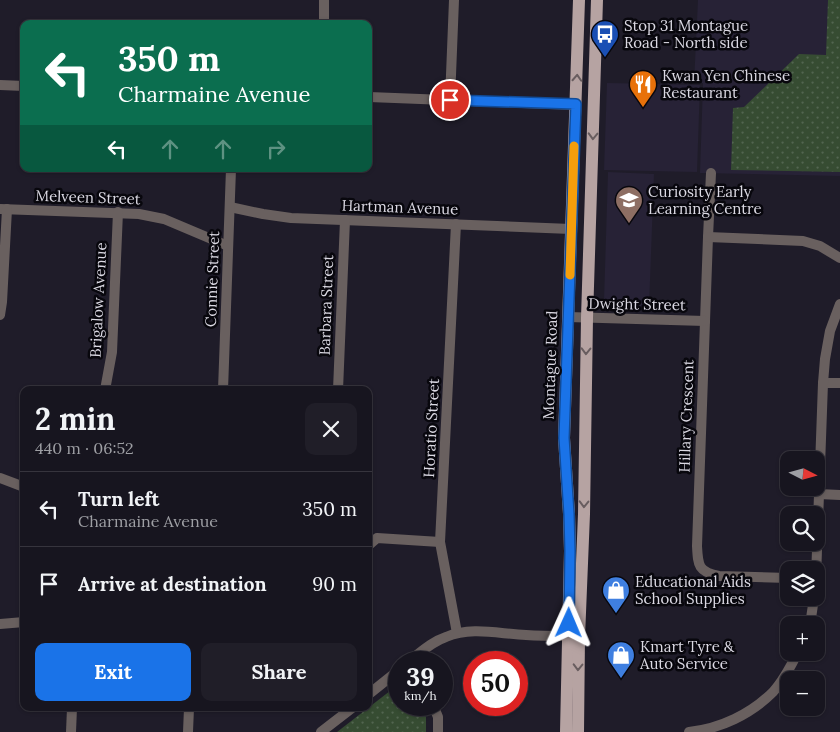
<!DOCTYPE html>
<html lang="en">
<head>
<meta charset="utf-8">
<style>
  :root { --surface:#17151f; --page:#201e28; --text:#f1f3f6; --muted:#9e9fa4; --line:#36343d; --accent:#1a73e8 }
  body { margin:0; font-family:Lora,serif; background:var(--page); color:var(--text); height:100vh; display:flex; flex-direction:column; font-size:19px; white-space:nowrap }
  * { box-sizing:border-box; margin:0 }
  p { font-size:16px; color:var(--muted) }
  .icon { flex:none; width:28px; height:28px; fill:none; stroke:currentColor; stroke-width:2; stroke-linecap:round; stroke-linejoin:round }
  .map { position:relative; flex:1; overflow:hidden }
  .sheet { position:absolute; left:20px; top:386px; width:352px; height:325px; display:flex; flex-direction:column; background:var(--surface); border-radius:10px; box-shadow:0 1px 4px #0004,0 0 0 1px var(--line) }
  .sheet>* { flex:none }
  .hud { position:absolute; left:20px; top:20px; width:352px; height:152px; border-radius:10px; box-shadow:0 1px 4px #0004,0 0 0 1px var(--line); background:#0b6e4f; color:#fff; overflow:hidden }
  .needle { width:32px; rotate:96deg }
  .controls { position:absolute; left:780px; top:451px; display:grid; gap:10px }
  .controls a { display:grid; place-items:center; width:45px; height:45px; border-radius:10px; background:var(--surface); box-shadow:0 1px 4px #0004,0 0 0 1px var(--line); font-size:25px }
  .speed { position:absolute; left:388px; top:651px; display:flex; gap:10px; font-size:25px; font-weight:700; text-align:center }
  .speed>* { display:grid; place-content:center; width:65px; height:65px; border-radius:50%; background:var(--surface); box-shadow:0 1px 4px #0004,0 0 0 1px var(--line); line-height:1 }
  .speed small { font-size:12px; font-weight:400 }
  .speed .limit { border:8px solid #d22; background:#fff; color:#111 }
  .pin { position:absolute; display:grid; place-items:center; width:42px; height:42px; color:#fff; margin:-21px; border:2px solid #fff; border-radius:50%; box-shadow:0 1px 5px #0007 }
  .me { position:absolute; width:55px; margin:-28px; rotate:1deg; stroke-linejoin:round; filter:drop-shadow(0 0 4px #0008) }
  .turn { display:flex; align-items:center; gap:18px; height:105px; padding:0 15px; font-size:22px }
  .turn .icon { width:65px; height:65px; stroke-width:2.5 }
  .turn b { display:block; font-size:35px; line-height:42px }
  .lanes { display:flex; align-items:center; height:48px; padding:0 15px; background:#0003; justify-content:center; gap:25px; direction:ltr }
  .lanes .off { opacity:.35 }
  .round { display:grid; place-items:center; flex:none; width:52px; height:52px; border-radius:10px; background:var(--page) }
  .overview { display:flex; align-items:center; justify-content:space-between; height:85px; padding:0 15px }
  h1 { font-size:30px; font-weight:800; line-height:38px }
  .primary-button { display:flex; gap:10px; margin-top:auto; padding:10px 15px }
  .primary-button a { flex:1; height:58px; border-radius:10px; background:var(--accent); color:#fff; font-size:20px; font-weight:800; line-height:58px; text-align:center }
  .primary-button a+a { background:var(--page); color:var(--text) }
  ul { padding:0; list-style:none }
  li { display:flex; align-items:center; gap:15px; height:75px; padding:0 15px; border-top:1px solid var(--line) }
  li div { flex:1 }
  li b { display:block; font-size:19px }
  li em { font-style:normal }
  .map>svg:first-child { display:block }
  .built { fill:#272236 }
  .grass { fill:url(#grass-dots) }
  .lines { fill:none; stroke-linecap:round; stroke-linejoin:round }
  .minor { stroke:#69605f; stroke-width:10 }
  .major { stroke:#b6a3a2; stroke-width:12 }
  .oneway { stroke:#685d5f }
  .route-casing { stroke:#114b97; stroke-width:12 }
  .route { stroke:#1a73e8; stroke-width:9 }
  .slow { stroke:#f59e0b; stroke-width:9 }
  .labels { text-anchor:middle; dominant-baseline:central; stroke-width:5; stroke-linejoin:round; paint-order:stroke }
  .poi-label { font-size:15px; fill:#dbd9e3; stroke:#08070d; text-anchor:start }
  .street-label { font-size:15px; fill:#dbd9e3; stroke:#08070d }
</style>
</head>
<body>
<div class="map">
<svg width="840" height="732" viewBox="0 0 840 732">
  <defs>
    <pattern id="grass-dots" width="8" height="8" patternUnits="userSpaceOnUse" patternTransform="scale(1.25)"><rect width="8" height="8" fill="#364c32"/><path d="M2 2h.1M6 6h.1" fill="none" stroke="#526550" stroke-width="1.8" stroke-linecap="round"/></pattern>
  </defs>
  <rect width="100%" height="100%" fill="#1f1c29"/>
  <g class="built">
    <polygon points="698,0 840,0 840,176 700,173 703,83 694,83"/>
    <polygon points="607,83 700,85 697,172 604,170"/>
    <polygon points="608,172 654,174 649,307 608,305 604,300"/>
  </g>
  <g class="grass">
    <polygon points="828,0 840,0 840,172 731,170 733,108 744,107 799,54 826,55"/>
    <polygon points="399,684 399,705 419,705 426,717 426,732 337,732"/>
  </g>
  <g class="lines">
    <g class="minor">
      <polyline points="324,24 324,0"/>
      <polyline points="0,85 24,86"/>
      <polyline points="369,97 576,105"/>
      <polyline points="450,100 454,0"/>
      <path d="M711,173L708,237L697,546C698,565 698,572 719,576L789,578"/>
      <polyline points="230,207 263,214 291,218 571,229"/>
      <polyline points="0,209 139,214 164,219 228,246"/>
      <polyline points="456,224 440,542 457,633"/>
      <polyline points="708,237 803,241 820,246 840,258"/>
      <polyline points="0,315 2,302 7,209"/>
      <polyline points="568,317 705,321"/>
      <polyline points="823,383 840,383"/>
      <polyline points="105,390 112,352 118,212"/>
      <polyline points="223,390 231,169"/>
      <polyline points="338,390 345,220"/>
      <polyline points="0,478 24,487"/>
      <polyline points="819,494 840,495"/>
      <polyline points="369,545 377,538 440,542"/>
      <polyline points="816,578 823,383 825,359 830,331 840,304"/>
      <polyline points="0,624 24,622"/>
      <polyline points="810,625 814,598"/>
      <path d="M408,662C420,653 431,642 446,637C472,626 499,634 526,635C540,636 554,636 568,636"/>
      <polyline points="369,694 399,670"/>
      <polyline points="433,705 438,717 438,732"/>
      <polyline points="71,732 72,708"/>
      <polyline points="188,732 189,708"/>
      <polyline points="321,732 352,708"/>
      <path d="M689,732C720,729 751,714 773,692C783,681 791,666 798,652"/>
    </g>
    <g class="major">
      <polyline points="566,732 570,551 569,514 564,438 579,0"/>
      <polyline points="578,732 579,637 584,514 587,318 597,0"/>
    </g>
  </g>
  <defs><path id="oneway-chevron" d="M-2-3.5L2.5 0L-2 3.5" fill="none" stroke-width="1.6" stroke-linecap="round" stroke-linejoin="round" transform="scale(1.25)"/></defs>
  <g class="oneway">
    <use href="#oneway-chevron" transform="translate(577 78) rotate(-87)"/>
    <use href="#oneway-chevron" transform="translate(593 136) rotate(92)"/>
    <use href="#oneway-chevron" transform="translate(586 351) rotate(91)"/>
    <use href="#oneway-chevron" transform="translate(584 504) rotate(91)"/>
    <use href="#oneway-chevron" transform="translate(578 667) rotate(91)"/>
  </g>
  <g class="lines">
    <g class="route-casing">
      <polyline id="route" points="450,100 576,104 564,438 569,514 570,551 569,623"/>
    </g>
    <use href="#route" class="route"/>
    <polyline class="slow" points="570,275 574,146"/>
  </g>
  <defs>
    <g id="bus-pin" transform="scale(1.4375)"><path d="M0 17L-7.5 6A9.5 9.5 0 1 1 7.5 6Z" fill="#1a4fb4" stroke="#08070d"/><path d="M-5-6H5V4H4V6H2V4H-2V6H-4V4H-5ZM-3.5-4V0h7V-4ZM-3.5 1.2v1.5H-2V1.2ZM2 1.2v1.5H3.5V1.2Z" fill="#fff"/></g>
    <g id="restaurant-pin" transform="scale(1.4375)"><path d="M0 17L-7.5 6A9.5 9.5 0 1 1 7.5 6Z" fill="#e8710a" stroke="#08070d"/><path d="M-5-6h1v4h1v-4h1v4h1v-4h1v5L-1.5 .5V6h-2V.5L-5-1ZM5-6V6H3V1.5H1.5Q1.5-4 5-6Z" fill="#fff"/></g>
    <g id="school-pin" transform="scale(1.4375)"><path d="M0 17L-7.5 6A9.5 9.5 0 1 1 7.5 6Z" fill="#8d6e63" stroke="#08070d"/><path d="M0-5L7-2L0 1L-7-2ZM-4 1L0 2.5L4 1V4Q0 6-4 4Z" fill="#fff"/></g>
    <g id="shop-pin" transform="scale(1.4375)"><path d="M0 17L-7.5 6A9.5 9.5 0 1 1 7.5 6Z" fill="#3f7fe0" stroke="#08070d"/><path d="M-5-2.5h2.3a2.7 3.5 0 0 1 5.4 0H5L5.5 6h-11ZM-1.5-2.5h3a1.5 2.3 0 0 0-3 0Z" fill="#fff"/></g>
  </defs>
  <g fill-rule="evenodd">
    <use href="#bus-pin" x="605" y="34"/>
    <use href="#restaurant-pin" x="643" y="84"/>
    <use href="#school-pin" x="629" y="200"/>
    <use href="#shop-pin" x="616" y="590"/>
    <use href="#shop-pin" x="621" y="655"/>
  </g>
  <g class="labels">
    <g class="poi-label">
      <text x="624" y="25">Stop 31 Montague<tspan x="624" dy="17">Road - North side</tspan></text>
      <text x="662" y="75">Kwan Yen Chinese<tspan x="662" dy="17">Restaurant</tspan></text>
      <text x="648" y="191">Curiosity Early<tspan x="648" dy="17">Learning Centre</tspan></text>
      <text x="635" y="581">Educational Aids<tspan x="635" dy="17">School Supplies</tspan></text>
      <text x="640" y="646">Kmart Tyre &amp;<tspan x="640" dy="17">Auto Service</tspan></text>
    </g>
    <g class="street-label">
      <text transform="translate(88 197) rotate(2)">Melveen Street</text>
      <text transform="translate(400 207) rotate(2)">Hartman Avenue</text>
      <text transform="translate(212 279) rotate(-88)">Connie Street</text>
      <text transform="translate(98 300) rotate(-87)">Brigalow Avenue</text>
      <text transform="translate(637 304) rotate(1)">Dwight Street</text>
      <text transform="translate(326 305) rotate(-88)">Barbara Street</text>
      <text transform="translate(550 365) rotate(-88)">Montague Road</text>
      <text transform="translate(686 416) rotate(-88)">Hillary Crescent</text>
      <text transform="translate(431 428) rotate(-87)">Horatio Street</text>
    </g>
  </g>
</svg>
<div class="controls">
<a><svg class="needle" viewBox="-14 -14 28 28"><path d="M0-13l5 13h-10z" fill="#e53935"/><path d="M0 13l5-13h-10z" fill="#9e9fa4"/></svg></a>
<a><svg class="icon" aria-label="search" viewBox="0 0 24 24"><circle cx="10" cy="10" r="6"/><path d="M15 15l6 6"/></svg></a>
<a><svg class="icon" aria-label="layers" viewBox="0 0 24 24"><path d="M12 4l9 5-9 5-9-5zM3 14l9 5 9-5"/></svg></a>
<a>+</a>
<a>−</a>
</div>
<div class="speed"><div>39<small>km/h</small></div><div class="limit">50</div></div>
<div class="pin" style="left:450px;top:100px;background:#d93025"><svg class="icon" aria-label="arrive" viewBox="0 0 24 24"><path d="M6 21V4h12l-3 4 3 4H6"/></svg></div>
<svg class="me" style="left:569px;top:623px" viewBox="-20 -20 40 40"><path d="M0-17L14 15 0 8-14 15z" fill="#1a73e8" stroke="#fff" stroke-width="4"/></svg>
<div class="hud">
<div class="turn"><svg class="icon" aria-label="left" viewBox="0 0 24 24"><path d="M17 20v-9H6M10 6l-5 5 5 5"/></svg><div><b>350 m</b>Charmaine Avenue</div></div>
<div class="lanes"><svg class="icon" aria-label="left" viewBox="0 0 24 24"><path d="M17 20v-9H6M10 6l-5 5 5 5"/></svg><svg class="icon off" aria-label="ahead" viewBox="0 0 24 24"><path d="M12 20V5M6 11l6-6 6 6"/></svg><svg class="icon off" aria-label="ahead" viewBox="0 0 24 24"><path d="M12 20V5M6 11l6-6 6 6"/></svg><svg class="icon off" aria-label="right" viewBox="0 0 24 24"><path d="M7 20v-9h11M14 6l5 5-5 5"/></svg></div>
</div>
<section class="sheet">
<div class="overview"><div><h1>2 min</h1><p>440 m · 06:52</p></div><a class="round"><svg class="icon" aria-label="close" viewBox="0 0 24 24"><path d="M6 6l12 12M18 6L6 18"/></svg></a></div>
<ul>
<li><svg class="icon" aria-label="left" viewBox="0 0 24 24"><path d="M17 20v-9H6M10 6l-5 5 5 5"/></svg><div><b>Turn left</b><p>Charmaine Avenue</p></div><em>350 m</em></li>
<li><svg class="icon" aria-label="arrive" viewBox="0 0 24 24"><path d="M6 21V4h12l-3 4 3 4H6"/></svg><div><b>Arrive at destination</b></div><em>90 m</em></li>
</ul>
<div class="primary-button"><a>Exit</a><a>Share</a></div>
</section>
</div>
</body>
</html>
